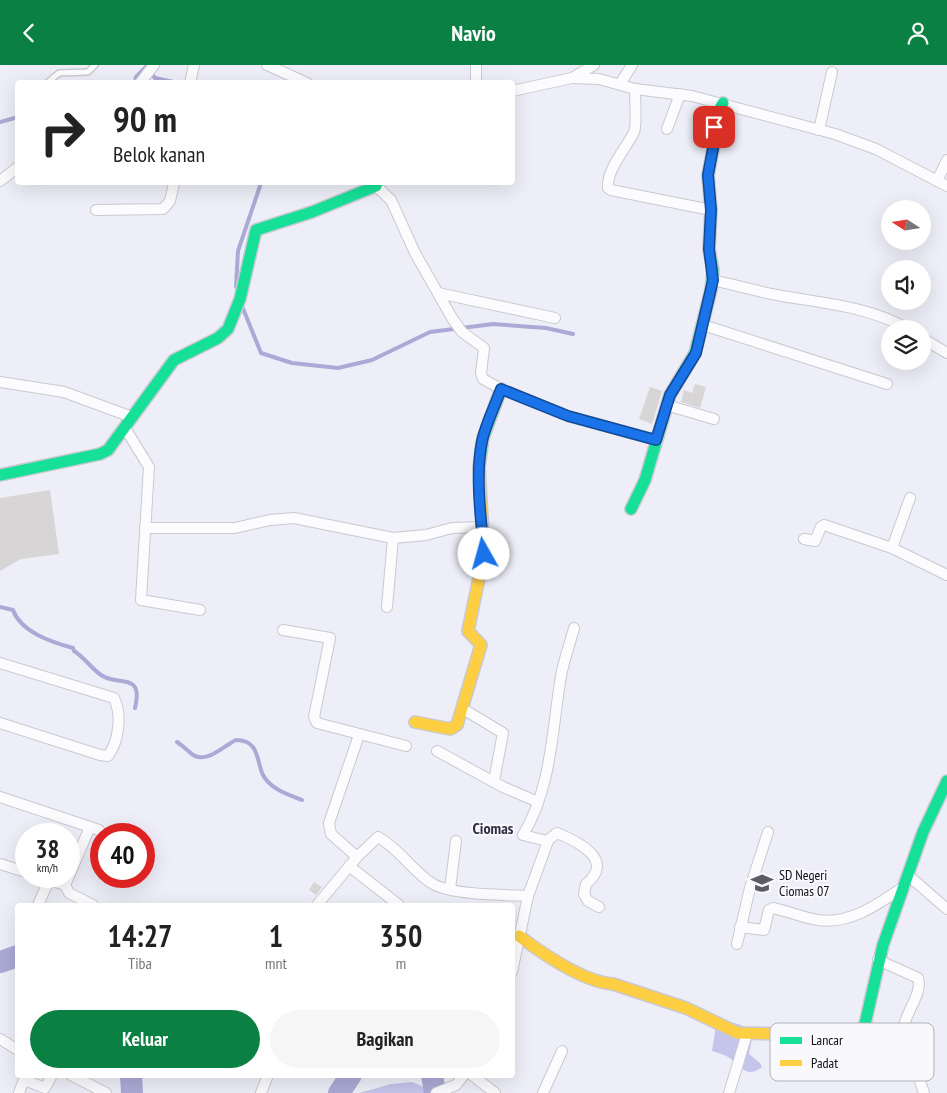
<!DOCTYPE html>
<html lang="id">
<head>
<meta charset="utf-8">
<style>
  :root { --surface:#fff; --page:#f6f6f6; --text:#222; --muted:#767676; --accent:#0b8043 }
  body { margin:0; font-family:"PT Sans Narrow",sans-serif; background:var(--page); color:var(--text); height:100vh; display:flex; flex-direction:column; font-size:19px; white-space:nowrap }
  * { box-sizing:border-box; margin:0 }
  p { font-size:16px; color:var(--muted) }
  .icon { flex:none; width:28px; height:28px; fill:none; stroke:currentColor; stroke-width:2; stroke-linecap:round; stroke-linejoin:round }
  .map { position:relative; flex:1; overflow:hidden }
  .sheet { position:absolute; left:15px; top:838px; width:500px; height:175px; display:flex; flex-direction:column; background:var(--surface); border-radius:5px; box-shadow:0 5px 20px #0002 }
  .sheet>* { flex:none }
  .guide { position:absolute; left:15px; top:15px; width:500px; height:105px; border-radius:5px; box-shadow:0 5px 20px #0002; background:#fff; color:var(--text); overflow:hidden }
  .needle { width:32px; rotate:282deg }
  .buttons { position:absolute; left:881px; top:135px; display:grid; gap:10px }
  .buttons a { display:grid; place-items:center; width:50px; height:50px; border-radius:50%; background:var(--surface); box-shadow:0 5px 20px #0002; font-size:25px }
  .speed { position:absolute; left:15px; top:758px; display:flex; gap:10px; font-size:25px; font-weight:700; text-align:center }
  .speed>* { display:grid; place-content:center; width:65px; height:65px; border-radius:50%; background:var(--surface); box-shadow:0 5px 20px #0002; line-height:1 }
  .speed small { font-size:12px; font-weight:400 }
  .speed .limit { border:8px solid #d22; background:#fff; color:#111 }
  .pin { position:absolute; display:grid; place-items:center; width:42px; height:42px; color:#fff; margin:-21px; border-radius:10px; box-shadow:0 2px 8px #0006 }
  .me { position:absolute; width:55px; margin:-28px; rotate:353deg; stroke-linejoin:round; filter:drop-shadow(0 0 4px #0008) }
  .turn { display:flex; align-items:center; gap:18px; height:105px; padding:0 15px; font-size:22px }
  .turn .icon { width:65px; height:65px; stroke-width:2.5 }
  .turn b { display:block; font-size:35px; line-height:42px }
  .eta { display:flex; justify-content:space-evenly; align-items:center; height:85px; text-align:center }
  .eta b { font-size:30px; font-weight:600; line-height:35px }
  .cta { display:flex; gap:10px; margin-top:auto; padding:10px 15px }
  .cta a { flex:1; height:58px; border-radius:30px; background:var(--accent); color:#fff; font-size:20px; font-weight:600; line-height:58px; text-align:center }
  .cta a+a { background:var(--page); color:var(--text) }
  header { display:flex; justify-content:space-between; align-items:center; height:65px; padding:0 15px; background:var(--accent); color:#fff; font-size:22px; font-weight:600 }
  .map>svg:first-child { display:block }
  .forest { fill:#c5c4ea }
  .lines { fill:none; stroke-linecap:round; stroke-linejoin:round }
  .stream { stroke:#abaad6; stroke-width:4 }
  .river { stroke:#abaad6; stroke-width:22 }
  .building { fill:#d8d5d6 }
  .lane-casing { stroke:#c9c9d1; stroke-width:8 }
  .street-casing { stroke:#c9c9d1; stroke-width:12 }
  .fast-casing { stroke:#c9c9d1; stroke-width:14 }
  .slow-casing { stroke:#c9c9d1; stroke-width:14 }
  .lane { stroke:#fcfcfe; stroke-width:5 }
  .street { stroke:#fcfcfe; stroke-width:10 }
  .fast { stroke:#16e098; stroke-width:11 }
  .slow { stroke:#ffcf43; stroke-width:11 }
  .route-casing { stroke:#114b97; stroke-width:12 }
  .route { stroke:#1a73e8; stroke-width:9 }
  .labels { text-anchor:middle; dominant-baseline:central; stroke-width:4; stroke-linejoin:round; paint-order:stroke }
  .poi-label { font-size:14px; fill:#0c0c13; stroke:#f8f8fd; text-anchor:start }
  .quarter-label { font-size:16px; font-weight:bold; fill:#313043; stroke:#f8f8fd }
  .key { fill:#f8f8fd; stroke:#b1b1b7; stroke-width:1 }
  .key-label { font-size:14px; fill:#0c0c13 }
</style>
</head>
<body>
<header><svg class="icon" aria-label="back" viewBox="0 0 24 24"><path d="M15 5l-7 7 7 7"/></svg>Navio<svg class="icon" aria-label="person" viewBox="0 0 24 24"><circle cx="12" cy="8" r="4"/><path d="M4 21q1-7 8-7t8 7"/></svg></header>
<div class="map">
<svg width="947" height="1028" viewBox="0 0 947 1028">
  <rect width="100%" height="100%" fill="#eeeef8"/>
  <g class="forest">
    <path d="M717,955C730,957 743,958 753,968L749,989L760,998L762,1002C746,1014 743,1002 731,994C726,990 718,988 712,986Z"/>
    <polygon points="412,1017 422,1021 426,1028 359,1028 391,1019"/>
  </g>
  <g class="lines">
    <g class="stream">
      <polyline points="135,18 136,12 146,2 155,13 178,18"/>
      <polyline points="0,57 18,52"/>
      <polyline points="236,222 238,186 261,118"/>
      <polyline points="242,241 261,288 292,298 338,303 372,295 430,267 493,259 546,263 573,269"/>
      <path d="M0,542L13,545C21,567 51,577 73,583L74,586C84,592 91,603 101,610C118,622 144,606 135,643"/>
      <path d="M177,677C183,681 188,686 193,690C207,699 225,680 236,675C260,675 256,696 263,710C270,724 289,730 302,735"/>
    </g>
    <g class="river">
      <polyline points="0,897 18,891"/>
      <polyline points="131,1010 132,1028"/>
      <polyline points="432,1010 435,1028"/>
      <polyline points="339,1028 351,1010"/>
    </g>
  </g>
  <g class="building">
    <polygon points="695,319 706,322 700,343 681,337 684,325 692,328"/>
    <polygon points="650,322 662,326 652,359 639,354"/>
    <polygon points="50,425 59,489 21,494 0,506 0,433"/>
    <polygon points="314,817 322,822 316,830 309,825"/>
  </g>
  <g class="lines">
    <g class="lane-casing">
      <polyline id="lane" points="47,18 59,8 88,7 95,0"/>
    </g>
    <g class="street-casing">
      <g id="street">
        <polyline points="267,0 307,18"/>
        <polyline points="572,13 599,14 635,24 692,31 835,69 876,84 947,121"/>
        <polyline points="140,18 154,0"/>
        <polyline points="190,18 194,0"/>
        <polyline points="476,18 476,0"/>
        <polyline points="620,19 632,0"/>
        <path d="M635,24C635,33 637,61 634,67C627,82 606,105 608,123L611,125L711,145"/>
        <polyline points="512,26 572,13 594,0"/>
        <polyline points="667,64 680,29"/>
        <polyline points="819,65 832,7"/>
        <polyline points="0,116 18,102"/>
        <polyline points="937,116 947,95"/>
        <polyline points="376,121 391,135 415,188 452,253 462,267 484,283 481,308 483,314 501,324 568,351 656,375"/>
        <polyline points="96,145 163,144 170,136 174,118"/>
        <path d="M713,215C734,220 756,226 777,230C821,238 869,241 908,264"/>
        <polyline points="438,228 555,253"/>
        <polyline points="703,260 887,319"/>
        <polyline points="922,273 947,288"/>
        <polyline points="0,317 64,327 132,352"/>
        <polyline points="666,340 714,354"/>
        <polyline points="125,363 149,402 141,535 200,545"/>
        <polyline points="145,463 235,463 270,455 294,453 393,473 426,470 452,463 481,462"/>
        <polyline points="804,474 815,476 821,462 824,460 892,483 947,510"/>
        <polyline points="892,483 910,433"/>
        <polyline points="387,542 393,473"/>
        <path d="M574,563C570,579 564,594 561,611C552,664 552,722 523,770L547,776L557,768C577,776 616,795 586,819L584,829L588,836L599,842"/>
        <polyline points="283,565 330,573 314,652 317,658 406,681"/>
        <path d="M0,598L114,633C122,650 119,676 108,691L100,690L0,658"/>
        <polyline points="463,644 503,668 494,716"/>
        <polyline points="437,686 503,722 538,737"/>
        <polyline points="0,732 99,765"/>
        <polyline points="357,792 331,769 329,758 359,670"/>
        <polyline points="0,799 26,807"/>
        <polyline points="349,801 399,840"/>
        <polyline points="38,811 65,820 69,828 93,840"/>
        <polyline points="909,811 947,844"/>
        <polyline points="65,820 90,762"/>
        <polyline points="450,824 456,776"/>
        <polyline points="38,840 49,815"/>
        <path d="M317,840L357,792L378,772C400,784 415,809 433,819C452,830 505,830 528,831L548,776"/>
        <path d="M740,862L764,865L769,845L773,843C788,846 803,853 818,855C850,860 880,838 905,821"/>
        <polyline points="737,879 750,823 768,767"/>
        <path d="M878,895L918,913C923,930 904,948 903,966L924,1028"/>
        <polyline points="512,907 528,831"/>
        <polyline points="0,974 18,985"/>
        <polyline points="71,1010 106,1028"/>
        <polyline points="472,1010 495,1028"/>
        <polyline points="19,1028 23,1017 27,1016 45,1023 52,1010"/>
        <polyline points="261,1028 268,1010"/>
        <polyline points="436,1028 456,1020 464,1010"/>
        <polyline points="543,1028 562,986"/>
        <polyline points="729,1028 747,969"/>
      </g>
    </g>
    <g class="fast-casing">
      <g id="fast">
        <polyline points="479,402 483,373 501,324"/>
        <polyline points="0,410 100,389 108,385 174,295 218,273 228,264 240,234 256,165 312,147 376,121 377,118"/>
        <polyline points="631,444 645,415 670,330 695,288 711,225 713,205 709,184 711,145 708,110 715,74 714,54 723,38"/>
        <polyline points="788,969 813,967 858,971 865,959 883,880 923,767 947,716"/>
      </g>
    </g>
    <g class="slow-casing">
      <g id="slow">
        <polyline points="415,657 450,664 457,660 481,580 468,566 484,489 479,402"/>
        <path d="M519,871C543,889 583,917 613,919L686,943L738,968L788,969"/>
      </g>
    </g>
    <use href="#lane" class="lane"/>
    <use href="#street" class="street"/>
    <use href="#fast" class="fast"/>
    <use href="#slow" class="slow"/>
  </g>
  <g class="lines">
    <g class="route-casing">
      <path id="route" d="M484,489C481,453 475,411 482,376C486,358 495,341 501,324L568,351L656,375L670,330L696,288L713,215L709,184L711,145L708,110L714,78V62"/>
    </g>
    <use href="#route" class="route"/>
  </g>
  <defs>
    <g id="school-bare" transform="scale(1.725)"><path d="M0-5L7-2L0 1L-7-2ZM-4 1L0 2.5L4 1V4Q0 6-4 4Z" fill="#5b5b63" stroke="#f8f8fd" stroke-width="2.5" paint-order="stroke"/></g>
  </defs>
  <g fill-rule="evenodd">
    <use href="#school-bare" x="762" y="818"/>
  </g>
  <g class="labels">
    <g class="poi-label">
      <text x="779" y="810">SD Negeri<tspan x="779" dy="16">Ciomas 07</tspan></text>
    </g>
    <g class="quarter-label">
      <text x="493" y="763">Ciomas</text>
    </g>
  </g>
  <rect x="770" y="958" width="164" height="58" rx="8" class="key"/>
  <rect x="780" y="972" width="22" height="7" fill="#16e098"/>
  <rect x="780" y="995" width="22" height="6" fill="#ffcf43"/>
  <g class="key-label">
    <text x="811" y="980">Lancar</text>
    <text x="811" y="1003">Padat</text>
  </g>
</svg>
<div class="buttons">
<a><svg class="needle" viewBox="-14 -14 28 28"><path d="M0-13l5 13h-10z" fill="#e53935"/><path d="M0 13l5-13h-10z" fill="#767676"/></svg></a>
<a><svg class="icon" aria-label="sound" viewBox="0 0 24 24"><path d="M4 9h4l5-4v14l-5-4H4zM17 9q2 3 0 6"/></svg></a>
<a><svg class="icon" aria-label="layers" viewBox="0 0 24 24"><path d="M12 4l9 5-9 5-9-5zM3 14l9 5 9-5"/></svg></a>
</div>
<div class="speed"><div>38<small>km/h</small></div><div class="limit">40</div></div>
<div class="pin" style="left:714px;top:62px;background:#d93025"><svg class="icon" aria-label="arrive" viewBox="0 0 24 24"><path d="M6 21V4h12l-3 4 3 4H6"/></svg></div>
<svg class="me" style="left:484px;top:489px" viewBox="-20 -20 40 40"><circle r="19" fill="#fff"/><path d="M0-13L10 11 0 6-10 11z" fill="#1a73e8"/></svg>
<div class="guide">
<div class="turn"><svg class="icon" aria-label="right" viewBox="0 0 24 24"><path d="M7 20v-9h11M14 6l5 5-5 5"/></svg><div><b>90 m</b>Belok kanan</div></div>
</div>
<section class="sheet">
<div class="eta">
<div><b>14:27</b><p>Tiba</p></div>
<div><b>1</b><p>mnt</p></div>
<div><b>350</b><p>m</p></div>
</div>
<div class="cta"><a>Keluar</a><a>Bagikan</a></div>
</section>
</div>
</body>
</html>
